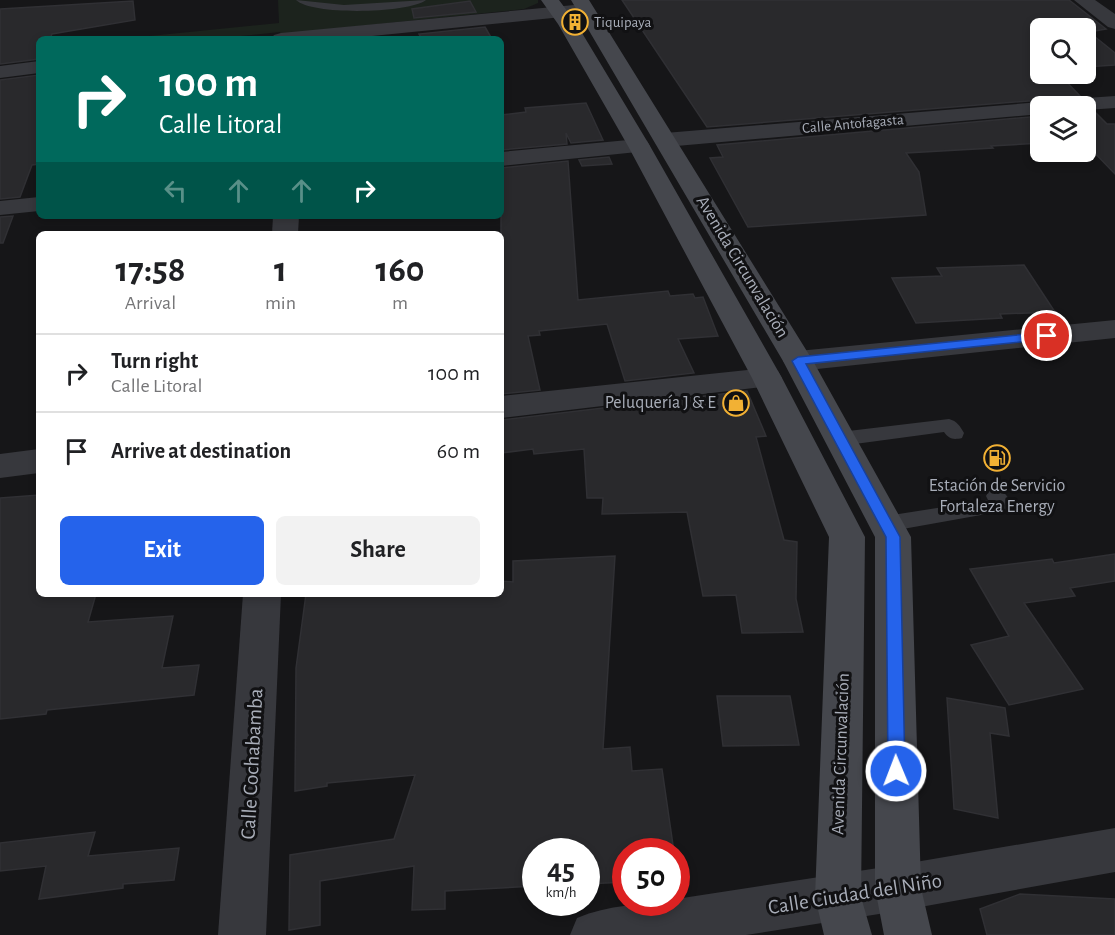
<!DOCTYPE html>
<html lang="en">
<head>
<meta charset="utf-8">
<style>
  :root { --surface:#fff; --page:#f2f2f2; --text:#202124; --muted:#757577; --line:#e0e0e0; --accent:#2563eb }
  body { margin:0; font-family:"Alegreya Sans",sans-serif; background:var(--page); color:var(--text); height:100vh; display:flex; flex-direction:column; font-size:22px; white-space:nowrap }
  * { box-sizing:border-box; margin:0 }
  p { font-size:20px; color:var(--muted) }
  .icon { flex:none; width:33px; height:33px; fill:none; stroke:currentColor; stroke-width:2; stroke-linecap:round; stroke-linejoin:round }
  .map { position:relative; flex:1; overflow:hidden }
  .panel { position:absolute; left:36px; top:231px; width:468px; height:366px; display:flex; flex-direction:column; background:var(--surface); border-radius:9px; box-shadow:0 3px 9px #0003 }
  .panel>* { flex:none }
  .hud { position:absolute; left:36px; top:36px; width:468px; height:183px; border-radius:9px; box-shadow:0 3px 9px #0003; background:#00695c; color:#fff; overflow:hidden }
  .tools { position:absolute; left:1030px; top:18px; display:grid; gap:12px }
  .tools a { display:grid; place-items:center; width:66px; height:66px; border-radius:9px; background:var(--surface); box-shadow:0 3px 9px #0003; font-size:30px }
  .speed { position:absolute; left:522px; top:838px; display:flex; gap:12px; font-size:30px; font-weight:700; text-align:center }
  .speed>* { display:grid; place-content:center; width:78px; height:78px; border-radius:50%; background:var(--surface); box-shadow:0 3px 9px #0003; line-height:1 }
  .speed small { font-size:15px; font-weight:400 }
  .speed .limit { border:9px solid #d22; background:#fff; color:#111 }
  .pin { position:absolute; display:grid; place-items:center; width:51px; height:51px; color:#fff; margin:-26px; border:3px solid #fff; border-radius:50%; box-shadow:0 2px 6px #0007 }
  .me { position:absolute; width:66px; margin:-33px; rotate:359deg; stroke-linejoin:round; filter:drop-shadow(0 0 4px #0008) }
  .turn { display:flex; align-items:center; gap:21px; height:126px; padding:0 24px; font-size:27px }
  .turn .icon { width:78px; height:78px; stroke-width:2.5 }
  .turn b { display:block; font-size:42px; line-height:51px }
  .lanes { display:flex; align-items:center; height:57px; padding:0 24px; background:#0003; justify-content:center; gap:30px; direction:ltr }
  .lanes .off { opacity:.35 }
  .eta { display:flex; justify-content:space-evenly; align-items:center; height:102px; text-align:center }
  .eta b { font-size:36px; font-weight:700; line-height:42px }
  .primary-button { display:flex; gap:12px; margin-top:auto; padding:12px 24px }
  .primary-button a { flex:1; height:69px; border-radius:9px; background:var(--accent); color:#fff; font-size:24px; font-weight:700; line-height:69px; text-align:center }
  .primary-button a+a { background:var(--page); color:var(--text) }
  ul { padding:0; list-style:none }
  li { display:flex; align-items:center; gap:18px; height:78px; padding:0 24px; border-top:2px solid var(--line) }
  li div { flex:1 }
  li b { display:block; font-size:22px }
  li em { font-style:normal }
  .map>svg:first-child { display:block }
  .green { fill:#1c231d }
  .building { fill:#29292c; stroke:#303034; stroke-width:1.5 }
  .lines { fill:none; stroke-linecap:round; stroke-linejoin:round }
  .lane { fill:#37383d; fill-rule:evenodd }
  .street { fill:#37383d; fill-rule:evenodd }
  .secondary { fill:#45474d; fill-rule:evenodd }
  .route { fill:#2563eb; stroke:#184099; stroke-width:1.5 }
  .labels { text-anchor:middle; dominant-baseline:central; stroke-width:6; stroke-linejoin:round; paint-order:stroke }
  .far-poi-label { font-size:15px; fill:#a8adb8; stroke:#111113; text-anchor:start }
  .far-street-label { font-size:15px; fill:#a8adb8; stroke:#111113 }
  .street-label { font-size:18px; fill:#a8adb8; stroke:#111113 }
  .poi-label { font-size:18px; fill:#a8adb8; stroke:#111113; text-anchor:end }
  .near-street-label { font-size:21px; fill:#a8adb8; stroke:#111113 }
</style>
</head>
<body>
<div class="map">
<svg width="1115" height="935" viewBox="0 0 1115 935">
  <rect width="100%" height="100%" fill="#161618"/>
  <polygon class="green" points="278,0 538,0 538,3 524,9 281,34 280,32 213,39 120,39 279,23"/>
  <g class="building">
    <polygon points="622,0 1069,0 1106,29 1089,32 1115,53 1115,65 1086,67 1086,28 1041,28 1041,74 1059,74 1080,96 1058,98 1049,102 1041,100 707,127"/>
    <polygon points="133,1 135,20 52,34 50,39 39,39 39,59 0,64 0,9"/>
    <polygon points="470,1 476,12 414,18 412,9"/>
    <polygon points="485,27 492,39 422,39 419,34"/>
    <polygon points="39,75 39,164 32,165 20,197 0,199 0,80"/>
    <polygon points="586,103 603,140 571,143 566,133 567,144 501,150 501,115 526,112 525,108"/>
    <polygon points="1086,112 1095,112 1107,124 1115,124 1115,174 1086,144"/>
    <polygon points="1041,116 1041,143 991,146 993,148 906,153 919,172 926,215 748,227 710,158 723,157 717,145"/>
    <polygon points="609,157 612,164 582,166 579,160"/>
    <polygon points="568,161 578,300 668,291 670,296 693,294 695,298 703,297 718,336 678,339 694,373 625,381 607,324 539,331 540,335 528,336 540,390 501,394 501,168"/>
    <polygon points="13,216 3,243 0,243 0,217"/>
    <polygon points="1024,265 1055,312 1000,314 1002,318 916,323 892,278 942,276 937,268"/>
    <polygon points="747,391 766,436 756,437 784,540 797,542 796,599 803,632 742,633 736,595 703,596 687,512 602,514 603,498 587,498 584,449 534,454 533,449 501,453 501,420"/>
    <polygon points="39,495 39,594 96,594 88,622 173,616 162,668 199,665 194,695 47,710 46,714 0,719 0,498"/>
    <polygon points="1115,554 1115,581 1070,588 1075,596 1024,603 1083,689 1009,705 971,645 1009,636 970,569 1052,559 1054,563"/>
    <polygon points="615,556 603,749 630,747 632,771 662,769 674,852 626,852 626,882 586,884 586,852 536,852 536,886 445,891 445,909 412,910 414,866 320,881 320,925 289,930 290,855 394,839 415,775 327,783 327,786 295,791 296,668 306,594 501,594 501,581 513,582 513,561"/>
    <polygon points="717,696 790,696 799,745 723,746"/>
    <polygon points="947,698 1005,708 1009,736 990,733 998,818 954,809"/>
    <polygon points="95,832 88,856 179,848 174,880 123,884 123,888 39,899 46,866 0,871 0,843"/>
    <polygon points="1020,894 1115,899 1115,935 987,935 980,909"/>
  </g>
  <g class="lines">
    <g class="lane">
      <path d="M296,0L344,5L426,0C410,13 313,16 296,0Z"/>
      <path d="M949,419C957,421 960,426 964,433L962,438C953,440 949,439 944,432L840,446L833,444L831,439L833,434L840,432Z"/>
      <path d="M996,489C1005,491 1008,497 1012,505L1009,510L886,532L879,530L876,524L879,518L886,516L988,500L986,496L989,491Z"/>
    </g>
    <g class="street">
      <polygon points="1074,0 1095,0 1115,14 1115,29 1108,27"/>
      <polygon points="585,4 592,6 594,10 592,14 342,39 271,39 274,35 281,33"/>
      <polygon points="39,61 39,73 0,78 0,66"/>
      <polygon points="1115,96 1115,108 1086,110 1086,106 1041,106 1041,114 665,147 657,145 654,140 657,135 665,133 1041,102 1049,104 1058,100"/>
      <polygon points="639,139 647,141 650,146 647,151 501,166 501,152"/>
      <polygon points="39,197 39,211 0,215 0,201"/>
      <polygon points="273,216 299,216 298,234 272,234"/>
      <polygon points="1115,320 1115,338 798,371 788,368 783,361 788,354 798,351"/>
      <polygon points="767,368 778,371 782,378 778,385 501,418 501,396"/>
      <polygon points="39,449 39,473 0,478 0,454"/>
      <polygon points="243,594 281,594 266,935 218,935"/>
      <path d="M1115,828V872L898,911L746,935H570L577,918C608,905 643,903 676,903V899L898,865Z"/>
    </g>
    <g class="secondary">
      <polygon points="541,0 559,0 576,23 650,146 782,378 865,537 861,897 872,935 824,935 815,897 829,537 752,378 628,146 558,24"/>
      <polygon points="571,0 589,0 813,361 911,537 921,888 932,935 884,935 875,888 875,537 783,361"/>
    </g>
  </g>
  <polygon class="route" points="1047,332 1053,336 1051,339 806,364 900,537 905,771 903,777 896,779 890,777 888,771 886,537 792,361 798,357"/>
  <defs>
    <g id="building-ring" transform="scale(1.35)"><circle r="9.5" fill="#111113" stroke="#f2b134" stroke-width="1.5"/><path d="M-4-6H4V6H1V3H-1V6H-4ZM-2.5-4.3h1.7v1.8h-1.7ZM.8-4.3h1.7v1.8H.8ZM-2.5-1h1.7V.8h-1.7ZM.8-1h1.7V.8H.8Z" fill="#f2b134"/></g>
    <g id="shop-ring" transform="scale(1.35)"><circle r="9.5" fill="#111113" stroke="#f2b134" stroke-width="1.5"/><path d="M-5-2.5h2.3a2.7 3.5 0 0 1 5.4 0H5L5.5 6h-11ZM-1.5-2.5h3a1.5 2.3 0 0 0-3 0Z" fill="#f2b134"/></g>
    <g id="fuel-ring" transform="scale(1.35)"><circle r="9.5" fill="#111113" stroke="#f2b134" stroke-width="1.5"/><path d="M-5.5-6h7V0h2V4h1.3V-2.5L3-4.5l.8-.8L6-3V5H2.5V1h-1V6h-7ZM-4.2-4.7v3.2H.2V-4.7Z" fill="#f2b134"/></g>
  </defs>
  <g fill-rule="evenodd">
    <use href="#building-ring" x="575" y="22"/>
    <use href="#shop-ring" x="736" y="403"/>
    <use href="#fuel-ring" x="997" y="458"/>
  </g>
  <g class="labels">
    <g class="far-poi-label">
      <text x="594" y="22">Tiquipaya</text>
    </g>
    <g class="far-street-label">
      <text transform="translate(853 124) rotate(-5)">Calle Antofagasta</text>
    </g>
    <g class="street-label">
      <text transform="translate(742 267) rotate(59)">Avenida Circunvalación</text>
      <text transform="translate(841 754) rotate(-88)">Avenida Circunvalación</text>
    </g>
    <g class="poi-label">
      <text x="716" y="403">Peluquería J &amp; E</text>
      <text x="997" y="486" text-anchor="middle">Estación de Servicio<tspan x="997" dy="21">Fortaleza Energy</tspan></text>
    </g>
    <g class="near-street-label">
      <text transform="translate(252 764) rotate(-87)">Calle Cochabamba</text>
      <text transform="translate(855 894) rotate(-9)">Calle Ciudad del Niño</text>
    </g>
  </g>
</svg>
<div class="tools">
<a><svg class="icon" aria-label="search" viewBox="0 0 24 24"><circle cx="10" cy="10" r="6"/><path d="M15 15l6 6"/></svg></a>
<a><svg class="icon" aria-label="layers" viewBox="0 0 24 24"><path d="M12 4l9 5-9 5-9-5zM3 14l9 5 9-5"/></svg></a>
</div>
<div class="speed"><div>45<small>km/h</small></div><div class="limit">50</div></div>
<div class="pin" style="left:1047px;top:336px;background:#d93025"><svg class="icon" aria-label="arrive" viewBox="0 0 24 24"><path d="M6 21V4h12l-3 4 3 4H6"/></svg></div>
<svg class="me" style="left:896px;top:771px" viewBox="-20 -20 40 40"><circle r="17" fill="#2563eb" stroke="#fff" stroke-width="3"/><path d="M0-11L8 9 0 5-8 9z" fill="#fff"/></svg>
<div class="hud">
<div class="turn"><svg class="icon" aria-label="right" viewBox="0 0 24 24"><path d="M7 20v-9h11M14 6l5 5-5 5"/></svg><div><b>100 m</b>Calle Litoral</div></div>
<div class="lanes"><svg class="icon off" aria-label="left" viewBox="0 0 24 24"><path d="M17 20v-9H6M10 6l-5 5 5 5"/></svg><svg class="icon off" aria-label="ahead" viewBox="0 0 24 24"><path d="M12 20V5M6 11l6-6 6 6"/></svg><svg class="icon off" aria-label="ahead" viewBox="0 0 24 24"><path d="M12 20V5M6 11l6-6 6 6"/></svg><svg class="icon" aria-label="right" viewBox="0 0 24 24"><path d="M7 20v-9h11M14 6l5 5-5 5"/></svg></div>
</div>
<section class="panel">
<div class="eta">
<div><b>17:58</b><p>Arrival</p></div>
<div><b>1</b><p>min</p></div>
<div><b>160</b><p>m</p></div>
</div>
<ul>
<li><svg class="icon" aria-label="right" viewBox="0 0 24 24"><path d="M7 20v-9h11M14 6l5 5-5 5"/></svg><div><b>Turn right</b><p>Calle Litoral</p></div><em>100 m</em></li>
<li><svg class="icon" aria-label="arrive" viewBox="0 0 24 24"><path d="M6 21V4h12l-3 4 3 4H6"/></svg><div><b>Arrive at destination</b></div><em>60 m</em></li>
</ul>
<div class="primary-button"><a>Exit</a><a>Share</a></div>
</section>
</div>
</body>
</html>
